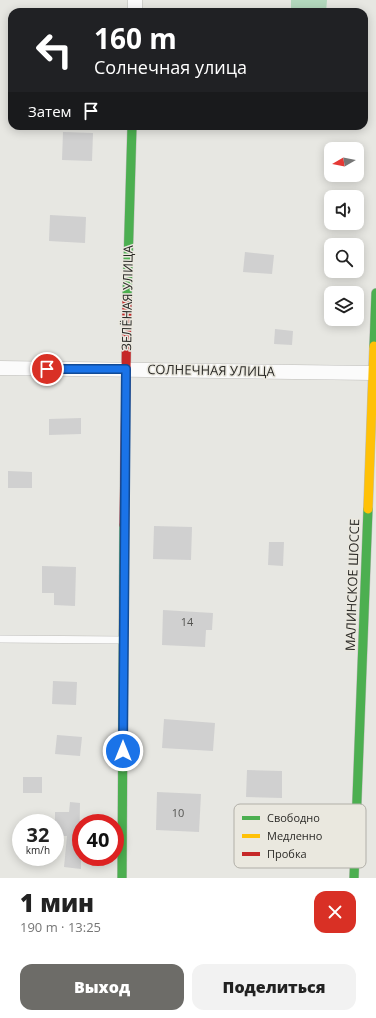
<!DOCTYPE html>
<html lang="ru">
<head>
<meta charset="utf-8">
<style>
  :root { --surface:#fff; --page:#f2f2f2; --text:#222; --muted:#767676; --accent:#6d6c68 }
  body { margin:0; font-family:"Open Sans",sans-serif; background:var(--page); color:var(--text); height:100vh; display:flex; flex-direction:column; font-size:15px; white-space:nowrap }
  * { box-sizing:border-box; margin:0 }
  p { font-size:13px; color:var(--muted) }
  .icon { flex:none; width:22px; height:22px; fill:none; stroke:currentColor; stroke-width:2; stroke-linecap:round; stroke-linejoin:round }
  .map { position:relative; height:878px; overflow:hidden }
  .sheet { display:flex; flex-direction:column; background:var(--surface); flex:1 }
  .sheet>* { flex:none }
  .top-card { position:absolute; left:8px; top:8px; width:360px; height:122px; border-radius:12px; box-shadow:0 2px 10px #0003; background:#202124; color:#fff; overflow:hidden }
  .needle { width:26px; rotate:261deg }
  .buttons { position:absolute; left:324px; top:142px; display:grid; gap:8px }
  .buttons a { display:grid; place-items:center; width:40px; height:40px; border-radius:8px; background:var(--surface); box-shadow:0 2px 10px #0003; font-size:20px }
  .speed { position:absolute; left:12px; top:814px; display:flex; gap:8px; font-size:20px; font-weight:700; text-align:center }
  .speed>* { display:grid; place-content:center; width:52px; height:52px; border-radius:50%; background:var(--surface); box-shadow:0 2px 10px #0003; line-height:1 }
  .speed small { font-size:10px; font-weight:400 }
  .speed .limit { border:6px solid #d22; background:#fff; color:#111 }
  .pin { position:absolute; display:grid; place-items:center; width:34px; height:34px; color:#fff; margin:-17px; border:2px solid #fff; border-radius:50%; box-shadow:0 1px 4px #0007 }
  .me { position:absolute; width:44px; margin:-22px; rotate:0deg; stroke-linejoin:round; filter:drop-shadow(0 0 3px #0008) }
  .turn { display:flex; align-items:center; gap:14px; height:84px; padding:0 20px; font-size:18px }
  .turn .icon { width:52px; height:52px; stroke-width:2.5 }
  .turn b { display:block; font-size:28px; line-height:34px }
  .then { display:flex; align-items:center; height:38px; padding:0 20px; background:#0003; gap:8px; font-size:15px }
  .round { display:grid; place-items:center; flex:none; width:42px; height:42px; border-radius:12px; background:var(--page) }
  .headline { display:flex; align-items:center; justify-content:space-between; height:68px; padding:0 20px }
  h1 { font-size:24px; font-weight:800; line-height:30px }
  .primary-button { display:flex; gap:8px; margin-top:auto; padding:8px 20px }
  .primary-button a { flex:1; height:46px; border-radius:12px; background:var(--accent); color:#fff; font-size:16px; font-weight:800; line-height:46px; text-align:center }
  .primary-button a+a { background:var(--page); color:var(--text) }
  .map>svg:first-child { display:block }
  .green { fill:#b3d8bd }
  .building { fill:#d0d0d0 }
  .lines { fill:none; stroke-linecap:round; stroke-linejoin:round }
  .lane-casing { stroke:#bebdba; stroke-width:8 }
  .street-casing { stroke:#bebdba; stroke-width:15 }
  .fast-casing { stroke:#bebdba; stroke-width:10 }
  .slow-casing { stroke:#bebdba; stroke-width:10 }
  .jam-casing { stroke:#bebdba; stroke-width:10 }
  .lane { stroke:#fbfbfb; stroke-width:7 }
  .street { stroke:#fbfbfb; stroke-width:14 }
  .fast { stroke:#4caf50; stroke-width:9 }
  .slow { stroke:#ffc107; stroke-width:9 }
  .jam { stroke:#c62828; stroke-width:9 }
  .route-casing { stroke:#114b97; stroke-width:10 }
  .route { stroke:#1a73e8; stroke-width:7 }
  .labels { text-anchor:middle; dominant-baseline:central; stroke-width:3; stroke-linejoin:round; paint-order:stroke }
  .number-label { font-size:11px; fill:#545451 }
  .street-label { font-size:13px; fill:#2b2a27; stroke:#eae8df }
  .key { fill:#eae8df; stroke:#b1afa8; stroke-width:1 }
  .key-label { font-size:11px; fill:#2b2a27 }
</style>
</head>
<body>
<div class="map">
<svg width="376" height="878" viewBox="0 0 376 878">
  <rect width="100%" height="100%" fill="#e7e7e2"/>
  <polygon class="green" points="291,0 327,0 326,12 291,12"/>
  <g class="building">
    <polygon points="63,132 93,133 92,161 62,160"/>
    <polygon points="50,215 86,217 85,243 49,241"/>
    <polygon points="245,252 274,255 272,274 243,272"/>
    <polygon points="275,329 293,331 292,345 274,344"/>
    <polygon points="81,418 81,434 49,435 49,419"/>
    <polygon points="8,471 32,472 32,488 8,488"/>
    <polygon points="154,526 192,527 191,560 153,559"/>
    <polygon points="269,542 284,542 283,566 268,565"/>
    <polygon points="42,566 76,567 75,606 54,605 54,593 42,593"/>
    <polygon points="163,610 213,613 212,630 206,630 205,647 162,645"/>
    <polygon points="53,681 77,682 76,705 52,704"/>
    <polygon points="164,719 215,723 213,751 162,748"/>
    <polygon points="57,735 82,737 80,756 55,754"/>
    <polygon points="247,770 282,771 282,798 246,797"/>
    <rect x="23" y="777" width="19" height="16"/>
    <polygon points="157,792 201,794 199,832 156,830"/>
    <polygon points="70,802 80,803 79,854 81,854 81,869 64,867 67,836 55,836 55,812 69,812"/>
  </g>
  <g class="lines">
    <g class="lane-casing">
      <polyline id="lane" points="0,639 122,640"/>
    </g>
    <g class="street-casing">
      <g id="street">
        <polyline points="135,12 135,0"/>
        <polyline points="0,368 373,373"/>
      </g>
    </g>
    <g class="fast-casing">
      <g id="fast">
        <polyline points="127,298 132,126"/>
        <polyline points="374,346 376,293"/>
        <polyline points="122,878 124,525"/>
        <polyline points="354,878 368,509"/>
      </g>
    </g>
    <g class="slow-casing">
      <polyline id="slow" points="368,509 374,346"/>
    </g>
    <g class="jam-casing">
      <polyline id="jam" points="124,525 127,298"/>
    </g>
    <use href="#lane" class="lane"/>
    <use href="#street" class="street"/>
    <use href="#fast" class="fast"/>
    <use href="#slow" class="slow"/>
    <use href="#jam" class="jam"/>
  </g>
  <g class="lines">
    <g class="route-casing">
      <polyline id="route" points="47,369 126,369 123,751"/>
    </g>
    <use href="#route" class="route"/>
  </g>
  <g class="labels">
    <g class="number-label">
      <text x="187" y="621">14</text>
      <text x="178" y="812">10</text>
    </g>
    <g class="street-label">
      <text transform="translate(127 298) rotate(-89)">ЗЕЛЁНАЯ УЛИЦА</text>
      <text transform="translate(211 370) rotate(1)">СОЛНЕЧНАЯ УЛИЦА</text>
      <text transform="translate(352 585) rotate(-88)">МАЛИНСКОЕ ШОССЕ</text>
    </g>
  </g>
  <rect x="234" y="804" width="132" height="64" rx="6" class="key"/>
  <rect x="242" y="816" width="18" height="4" fill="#4caf50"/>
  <rect x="242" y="834" width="18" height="4" fill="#ffc107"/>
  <rect x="242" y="852" width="18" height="4" fill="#c62828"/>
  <g class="key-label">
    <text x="267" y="822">Свободно</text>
    <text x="267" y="840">Медленно</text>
    <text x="267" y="858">Пробка</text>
  </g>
</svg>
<div class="buttons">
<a><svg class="needle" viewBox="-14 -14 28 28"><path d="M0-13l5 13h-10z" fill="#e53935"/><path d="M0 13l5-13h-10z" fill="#767676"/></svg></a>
<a><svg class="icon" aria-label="sound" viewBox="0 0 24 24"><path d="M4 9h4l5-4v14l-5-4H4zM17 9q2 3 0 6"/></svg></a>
<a><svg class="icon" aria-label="search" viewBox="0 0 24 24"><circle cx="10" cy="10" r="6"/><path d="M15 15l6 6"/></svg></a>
<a><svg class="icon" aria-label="layers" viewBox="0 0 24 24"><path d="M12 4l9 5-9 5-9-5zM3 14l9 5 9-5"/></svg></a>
</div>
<div class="speed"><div>32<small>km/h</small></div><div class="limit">40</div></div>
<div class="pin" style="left:47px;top:369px;background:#d93025"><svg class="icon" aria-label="arrive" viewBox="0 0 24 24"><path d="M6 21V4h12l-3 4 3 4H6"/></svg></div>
<svg class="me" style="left:123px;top:751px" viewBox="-20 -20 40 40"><circle r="17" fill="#1a73e8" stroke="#fff" stroke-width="3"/><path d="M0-11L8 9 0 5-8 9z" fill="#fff"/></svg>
<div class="top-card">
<div class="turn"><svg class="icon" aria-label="left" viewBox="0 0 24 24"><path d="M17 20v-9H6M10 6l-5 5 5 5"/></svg><div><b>160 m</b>Солнечная улица</div></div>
<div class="then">Затем<svg class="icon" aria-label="arrive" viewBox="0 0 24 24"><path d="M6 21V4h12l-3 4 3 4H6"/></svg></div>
</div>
</div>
<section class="sheet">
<div class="headline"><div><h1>1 мин</h1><p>190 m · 13:25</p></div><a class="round" style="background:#d93025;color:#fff"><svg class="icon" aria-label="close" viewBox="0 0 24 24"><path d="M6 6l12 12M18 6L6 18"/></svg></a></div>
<div class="primary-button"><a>Выход</a><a>Поделиться</a></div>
</section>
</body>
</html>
